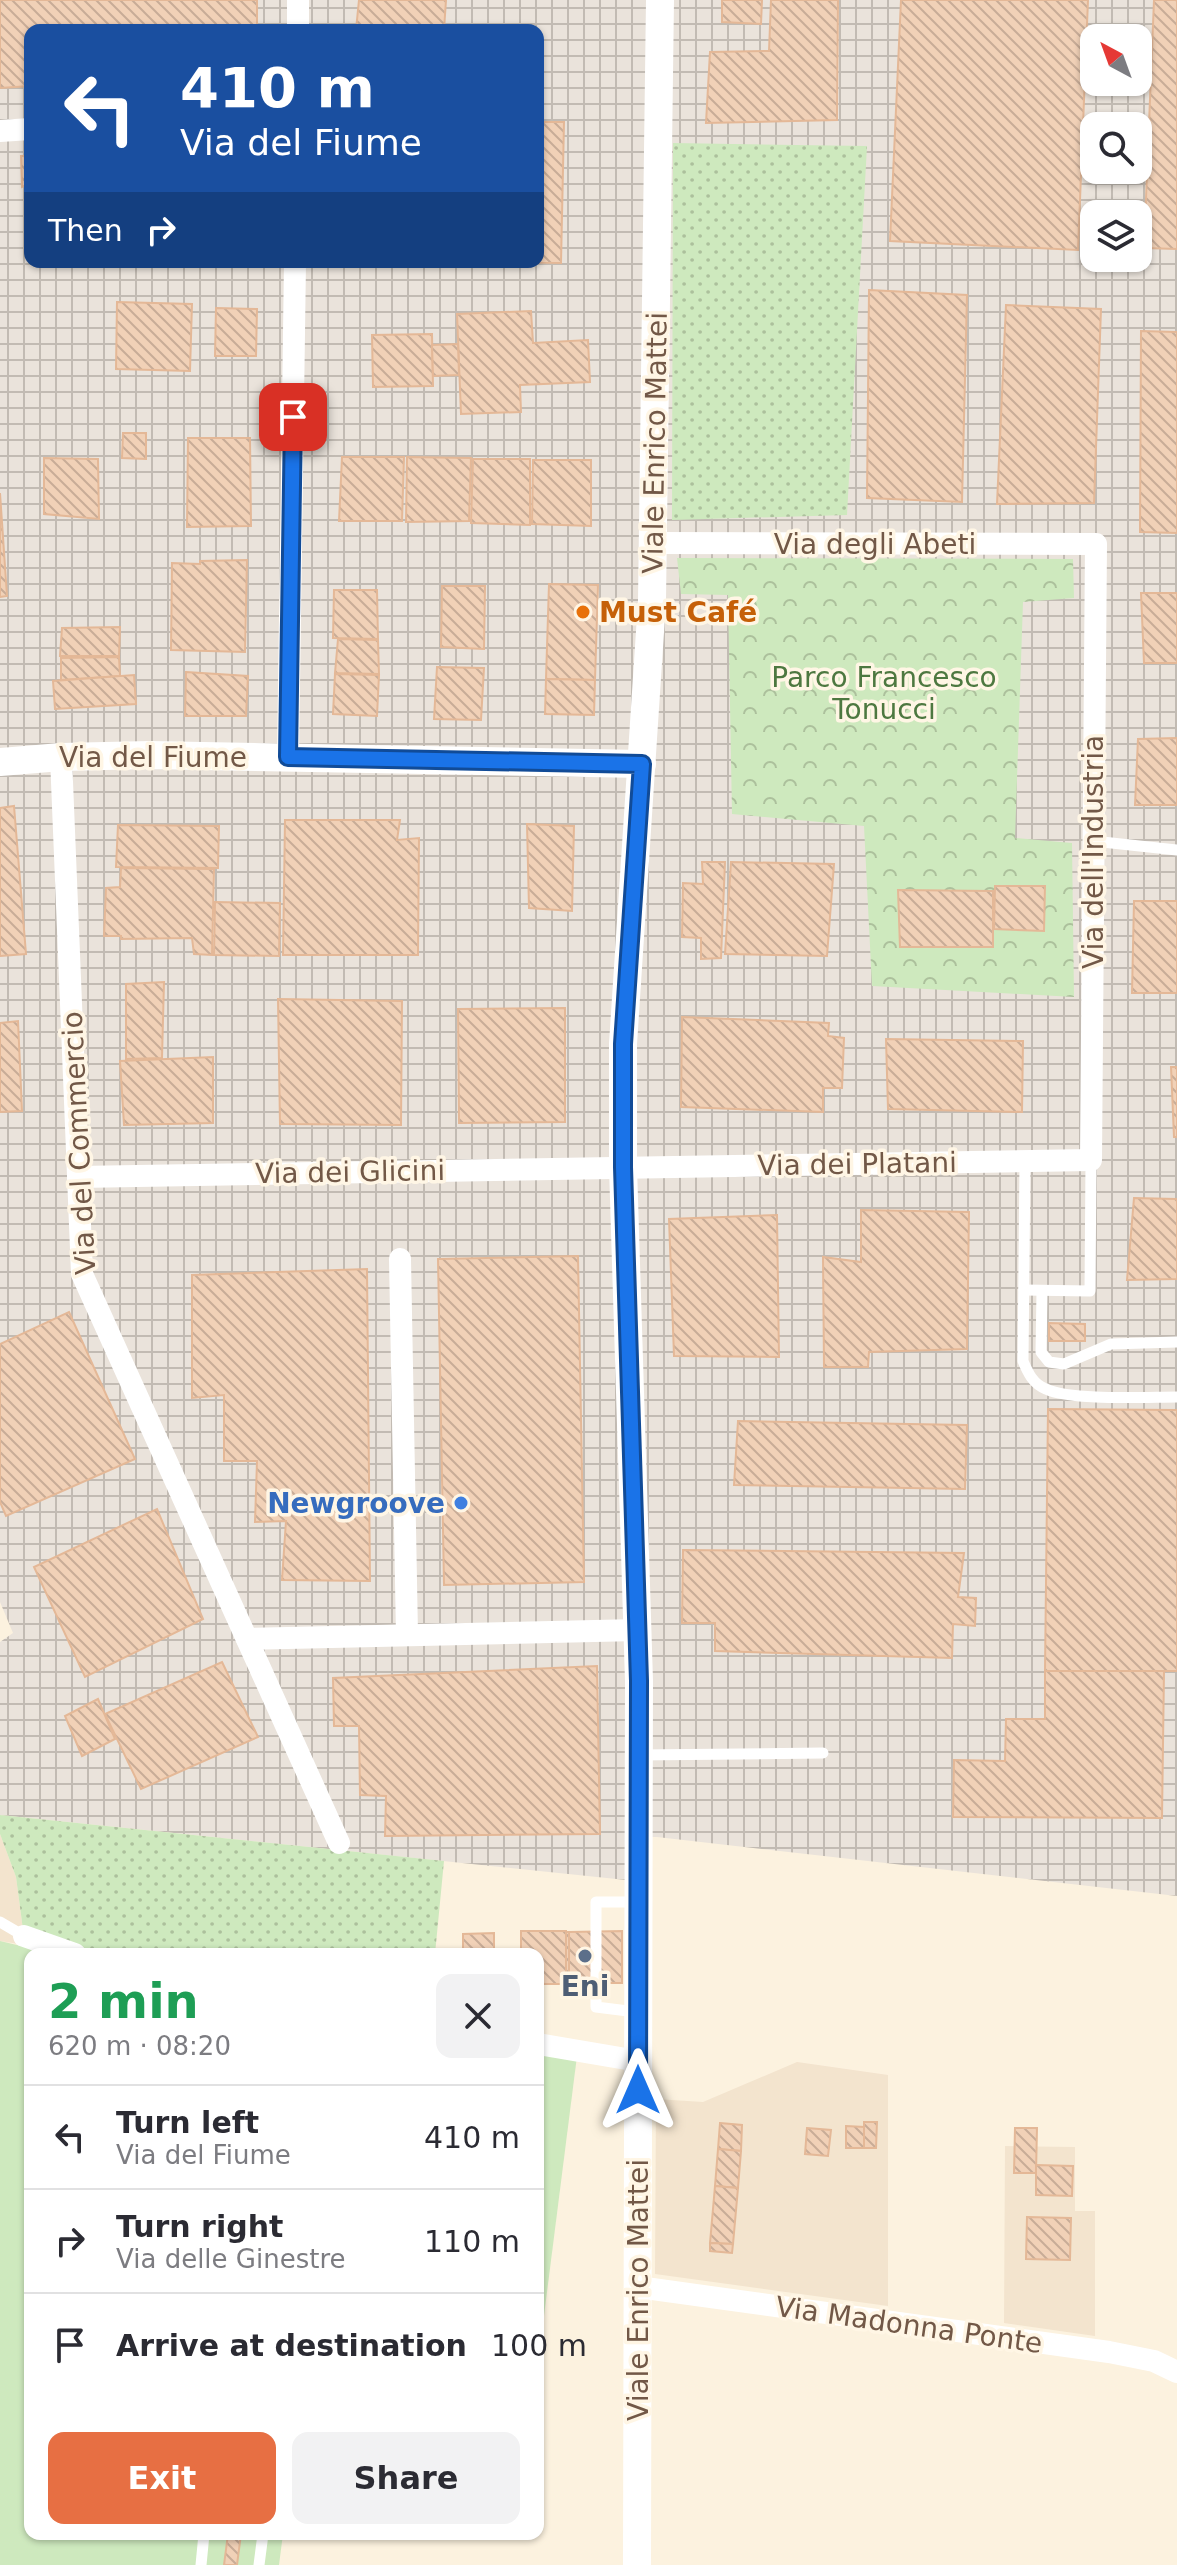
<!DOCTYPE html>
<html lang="en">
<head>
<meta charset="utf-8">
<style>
  :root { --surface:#fff; --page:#f2f2f3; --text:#2b2b33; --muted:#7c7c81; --line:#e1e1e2; --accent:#e76f43 }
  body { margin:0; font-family:"DejaVu Sans",sans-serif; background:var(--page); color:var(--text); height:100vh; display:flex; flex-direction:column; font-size:30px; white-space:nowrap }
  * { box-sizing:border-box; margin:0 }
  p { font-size:26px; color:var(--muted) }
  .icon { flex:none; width:44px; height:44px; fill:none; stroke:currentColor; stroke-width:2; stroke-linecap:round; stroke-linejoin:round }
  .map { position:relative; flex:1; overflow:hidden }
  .panel { position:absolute; left:24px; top:1948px; width:520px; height:592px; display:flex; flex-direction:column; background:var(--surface); border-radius:16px; box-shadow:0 2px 6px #0004 }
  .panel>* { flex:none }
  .top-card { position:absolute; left:24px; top:24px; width:520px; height:244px; border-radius:16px; box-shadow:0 2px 6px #0004; background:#1a4fa0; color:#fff; overflow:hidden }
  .needle { width:52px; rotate:319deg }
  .tools { position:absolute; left:1080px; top:24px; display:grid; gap:16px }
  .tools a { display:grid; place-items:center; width:72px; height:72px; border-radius:16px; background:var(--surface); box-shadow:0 2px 6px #0004; font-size:40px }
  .pin { position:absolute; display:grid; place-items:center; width:68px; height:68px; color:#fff; margin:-34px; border-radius:16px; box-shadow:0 4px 12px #0006 }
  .me { position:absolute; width:88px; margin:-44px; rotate:0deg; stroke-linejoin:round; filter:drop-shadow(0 0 6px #0008) }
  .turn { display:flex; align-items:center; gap:28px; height:168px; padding:0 24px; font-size:36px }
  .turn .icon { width:104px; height:104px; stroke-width:2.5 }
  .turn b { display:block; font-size:56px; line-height:68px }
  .then { display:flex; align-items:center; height:76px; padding:0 24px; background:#0003; gap:16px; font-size:30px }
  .round { display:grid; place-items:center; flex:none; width:84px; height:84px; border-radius:16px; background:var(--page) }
  .headline { display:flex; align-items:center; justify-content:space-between; height:136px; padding:0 24px }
  h1 { font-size:48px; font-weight:700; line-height:60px; color:#1e9e55 }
  .primary-button { display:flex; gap:16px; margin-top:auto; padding:16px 24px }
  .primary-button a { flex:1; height:92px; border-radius:16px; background:var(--accent); color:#fff; font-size:32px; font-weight:700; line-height:92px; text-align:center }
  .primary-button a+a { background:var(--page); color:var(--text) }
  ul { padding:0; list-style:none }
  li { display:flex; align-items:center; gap:24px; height:104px; padding:0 24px; border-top:2px solid var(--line) }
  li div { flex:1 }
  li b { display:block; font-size:30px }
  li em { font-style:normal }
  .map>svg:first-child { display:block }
  .residential { fill:#f3e4ce }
  .industrial { fill:url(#industrial-grid); fill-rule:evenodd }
  .grass { fill:url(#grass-dots) }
  .park { fill:url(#park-crowns) }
  .pitch { fill:#cee9be }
  .building { fill:url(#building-back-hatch); stroke:#e4b897; stroke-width:2 }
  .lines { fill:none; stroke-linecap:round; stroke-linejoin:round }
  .service { stroke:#fff; stroke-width:11 }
  .minor { stroke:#fff; stroke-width:22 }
  .tertiary { stroke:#fff; stroke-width:28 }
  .route-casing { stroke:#114b97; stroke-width:20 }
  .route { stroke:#1a73e8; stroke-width:14 }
  .food-dot { fill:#e8710a; stroke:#fff6e5; stroke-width:3 }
  .shop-dot { fill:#3f7fe0; stroke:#fff6e5; stroke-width:3 }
  .service-dot { fill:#5c6f8a; stroke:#fff6e5; stroke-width:3 }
  .labels { text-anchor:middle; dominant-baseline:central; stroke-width:7; stroke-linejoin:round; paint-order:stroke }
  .street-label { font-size:28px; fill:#725847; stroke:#fff6e5 }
  .food-label { font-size:28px; font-weight:bold; fill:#c56008; stroke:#fff6e5; text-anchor:start }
  .park-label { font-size:28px; fill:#4d7840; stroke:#fff6e5 }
  .shop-label { font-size:28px; font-weight:bold; fill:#366cbe; stroke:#fff6e5; text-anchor:end }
  .service-label { font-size:28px; font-weight:bold; fill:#4e5e75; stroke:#fff6e5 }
</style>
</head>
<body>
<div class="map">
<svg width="1177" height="2565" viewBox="0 0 1177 2565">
  <defs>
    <pattern id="industrial-grid" width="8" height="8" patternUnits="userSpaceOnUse" patternTransform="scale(2)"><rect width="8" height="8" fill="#eae3db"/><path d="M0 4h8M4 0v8" fill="none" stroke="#c2bbb3"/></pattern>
    <pattern id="grass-dots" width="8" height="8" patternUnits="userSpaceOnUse" patternTransform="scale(2)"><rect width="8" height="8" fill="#cee9be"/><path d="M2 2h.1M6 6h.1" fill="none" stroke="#acc09c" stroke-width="1.8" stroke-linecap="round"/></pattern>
    <pattern id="park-crowns" width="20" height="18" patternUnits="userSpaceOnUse" patternTransform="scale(2)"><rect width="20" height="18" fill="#cee9be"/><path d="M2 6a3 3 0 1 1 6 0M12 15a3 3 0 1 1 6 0" fill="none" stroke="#acc09c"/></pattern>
    <pattern id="building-back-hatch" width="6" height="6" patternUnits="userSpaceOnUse" patternTransform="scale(2)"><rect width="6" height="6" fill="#f1d1b7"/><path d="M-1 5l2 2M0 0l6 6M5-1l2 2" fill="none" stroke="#c8ac97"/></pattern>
  </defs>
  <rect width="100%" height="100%" fill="#fcf2df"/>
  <g class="residential">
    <polygon points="0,1834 16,1877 25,1945 0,1941"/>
    <polygon points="797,2062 888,2075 888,2306 655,2274 656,2099 703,2102"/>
    <polygon points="1005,2146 1075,2147 1075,2211 1095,2211 1095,2336 1004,2323"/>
  </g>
  <path class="industrial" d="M0,0H1177V1896L657,1837H626V1880L0,1815V1642L13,1633L0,1602ZM30,30H538V262H30ZM1094,38H1138V82H1094ZM1094,126H1138V170H1094ZM1094,214H1138V258H1094Z"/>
  <g class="grass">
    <polygon points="673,143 867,146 847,515 672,520"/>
    <polygon points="0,1815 444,1861 435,1954 77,1954 25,1945 16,1877 0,1834"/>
  </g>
  <polygon class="park" points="677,558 1073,559 1074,598 1023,602 1015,838 1072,843 1074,997 872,986 864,826 732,814 728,595 681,594"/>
  <g class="pitch">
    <polygon points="0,1941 55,1954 30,1954 30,2534 283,2534 279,2565 0,2565"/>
    <polygon points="538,2049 577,2056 538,2363"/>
  </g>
  <g class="building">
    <polygon points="0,0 257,0 257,30 30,30 30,86 0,88"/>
    <polygon points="359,0 446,0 444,30 356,30"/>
    <polygon points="722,0 762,0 761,24 722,22"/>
    <polygon points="771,0 838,0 837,120 706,123 710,52 769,51"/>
    <polygon points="901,0 1088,0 1078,250 890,241"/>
    <polygon points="1154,0 1177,0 1177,249 1144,248"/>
    <polygon points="538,122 564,122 561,263 502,262 538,262"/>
    <polygon points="21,156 30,156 30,183 22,187"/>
    <polygon points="869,290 967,295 962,502 867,498"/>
    <polygon points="117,302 192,304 190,371 116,369"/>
    <polygon points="1006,305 1101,309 1094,503 997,504"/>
    <polygon points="216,308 257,309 256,356 215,356"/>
    <polygon points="531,311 533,343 588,340 590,382 520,385 521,412 461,414 457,314"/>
    <polygon points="1141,331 1177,332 1177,533 1140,532"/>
    <polygon points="432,334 433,386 373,387 372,335"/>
    <polygon points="458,344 459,375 433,376 432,345"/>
    <polygon points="123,433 146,433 146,459 122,458"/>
    <polygon points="188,438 250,438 251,526 187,527"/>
    <polygon points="342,457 404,457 402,521 339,521"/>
    <polygon points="407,457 471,458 469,521 406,522"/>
    <polygon points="44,458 98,459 99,519 44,514"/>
    <polygon points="473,459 530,459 530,525 471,523"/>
    <polygon points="533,460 591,460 591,526 532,524"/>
    <polygon points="0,493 7,596 0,597"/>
    <polygon points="247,560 245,652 171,650 172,563 200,564 200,561"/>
    <polygon points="549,584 598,585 595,680 546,679"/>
    <polygon points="442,586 485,586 484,649 441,647"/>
    <polygon points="334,590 377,590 378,639 333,638"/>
    <polygon points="1141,593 1177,593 1177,663 1144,663"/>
    <polygon points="120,627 119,656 60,656 62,628"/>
    <polygon points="338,639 378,640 379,674 335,673"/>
    <polygon points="119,657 120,676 61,680 61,658"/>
    <polygon points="437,667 484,668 481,720 434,719"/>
    <polygon points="186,672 248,676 246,716 185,716"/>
    <polygon points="335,674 379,675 377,716 333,714"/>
    <polygon points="134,675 136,704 55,709 53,681"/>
    <polygon points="546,679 595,680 594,715 545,714"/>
    <polygon points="1177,738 1177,805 1135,805 1138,739"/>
    <polygon points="14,806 26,954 0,956 0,808"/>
    <polygon points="285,820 400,820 397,840 419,838 418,955 283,955"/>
    <polygon points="527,824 574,826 572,911 529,908"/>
    <polygon points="118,825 219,826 218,868 116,867"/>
    <polygon points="702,862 725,862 721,958 701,959 701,938 682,937 683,883 703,884"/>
    <polygon points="731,862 834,864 827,956 725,954"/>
    <polygon points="121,868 214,869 212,955 194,954 192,938 121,939 121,936 104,936 106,888 120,887"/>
    <polygon points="995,886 1045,886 1044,931 994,929"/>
    <polygon points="898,890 993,891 993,947 900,947"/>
    <polygon points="1134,901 1177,901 1177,993 1132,993"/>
    <polygon points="215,902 280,903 279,956 214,955"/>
    <polygon points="164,982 162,1058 126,1059 126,984"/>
    <polygon points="278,999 402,1001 401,1125 280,1124"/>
    <polygon points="565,1008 565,1122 459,1123 458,1009"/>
    <polygon points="682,1017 829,1023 828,1036 844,1038 842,1088 823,1088 823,1112 681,1107"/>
    <polygon points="18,1021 22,1111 0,1112 0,1023"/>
    <polygon points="886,1039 1023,1041 1022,1112 888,1109"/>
    <polygon points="213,1057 213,1123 124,1125 120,1061"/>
    <polygon points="1171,1067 1177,1067 1177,1137 1174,1137"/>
    <polygon points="1134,1198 1177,1199 1177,1279 1127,1280"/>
    <polygon points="861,1210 969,1212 967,1349 869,1352 868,1367 824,1367 823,1257 861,1262"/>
    <polygon points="777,1215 779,1357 674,1356 669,1219"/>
    <polygon points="578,1256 584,1582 444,1585 438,1259"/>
    <polygon points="367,1269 370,1581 282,1580 286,1521 255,1522 257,1461 224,1461 224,1395 192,1398 192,1275"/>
    <polygon points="69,1312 135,1459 6,1516 0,1502 0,1344"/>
    <polygon points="1049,1323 1085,1324 1085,1341 1049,1341"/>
    <polygon points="1048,1409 1177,1410 1177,1671 1045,1671"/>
    <polygon points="738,1421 967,1425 965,1489 734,1485"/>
    <polygon points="157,1509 203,1619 85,1677 34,1567"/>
    <polygon points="683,1550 964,1553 958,1597 976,1598 975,1626 953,1624 952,1658 715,1651 715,1623 682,1623"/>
    <polygon points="222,1662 258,1737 141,1789 105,1714"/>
    <polygon points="597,1666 600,1834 385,1836 386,1796 360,1795 359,1726 334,1726 333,1678"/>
    <polygon points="1045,1671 1164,1671 1162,1818 953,1817 954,1760 1005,1761 1006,1719 1045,1719"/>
    <polygon points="98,1699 115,1739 82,1756 65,1716"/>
    <polygon points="521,1931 566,1931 566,1984 538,1984 538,1954 521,1954"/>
    <polygon points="622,1931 622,1983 569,1983 569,1932"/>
    <rect x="566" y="1932" width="3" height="51"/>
    <polygon points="494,1933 494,1952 463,1952 463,1934"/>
    <polygon points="864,2122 877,2122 876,2148 864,2148"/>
    <polygon points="720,2123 742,2125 741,2151 718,2149"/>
    <polygon points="846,2126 864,2127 864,2148 846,2148"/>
    <polygon points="807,2128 831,2130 828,2156 805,2154"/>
    <polygon points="1015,2128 1037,2128 1036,2173 1014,2173"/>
    <polygon points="718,2149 741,2151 738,2188 715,2186"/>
    <polygon points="1036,2165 1073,2166 1072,2196 1036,2195"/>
    <polygon points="715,2186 738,2188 733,2244 710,2243"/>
    <polygon points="1027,2217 1071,2218 1070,2260 1026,2259"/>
    <polygon points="710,2243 733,2244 732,2253 710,2251"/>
    <polygon points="228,2534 241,2534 237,2565 224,2565"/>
  </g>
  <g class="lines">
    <g class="service">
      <polyline points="1093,841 1177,850"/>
      <path d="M1025,1161L1023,1361C1028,1373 1033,1384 1046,1389C1072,1401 1145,1397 1177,1397"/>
      <polyline points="1024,1290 1090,1291 1091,1160"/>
      <polyline points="1042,1291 1041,1352 1049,1362 1064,1364 1111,1344 1177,1342"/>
      <polyline points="639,1755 823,1753"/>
      <polyline points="0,1922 24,1936"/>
      <polyline points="636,2012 596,2007 596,1902 638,1902"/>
      <polyline points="201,2565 204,2534"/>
      <polyline points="259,2565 263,2534"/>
    </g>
    <g class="minor">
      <polyline points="298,30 298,0"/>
      <polyline points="0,131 30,129"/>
      <polyline points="61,757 82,1274 339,1843"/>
      <polyline points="288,757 295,262"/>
      <polyline points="78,1177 1091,1160 1096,544 654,543"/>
      <polyline points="400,1259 407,1635"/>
      <polyline points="247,1639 638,1630"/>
      <polyline points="24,1936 75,1954"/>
      <polyline points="538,2044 638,2061"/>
      <polyline points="638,2287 1109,2352 1154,2361 1177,2372"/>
    </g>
    <g class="tertiary">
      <polyline points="0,762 61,757 150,755 642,764"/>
      <polyline points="637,2565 639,1681 623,1167 623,1044 652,601 660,0"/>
    </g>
  </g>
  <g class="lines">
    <g class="route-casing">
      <polyline id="route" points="293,417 288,757 642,764 623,1044 623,1167 639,1681 638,2090"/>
    </g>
    <use href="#route" class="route"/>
  </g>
  <circle class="food-dot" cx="583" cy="612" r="8"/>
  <circle class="shop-dot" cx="461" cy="1503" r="8"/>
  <circle class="service-dot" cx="585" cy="1956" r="8"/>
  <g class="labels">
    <g class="street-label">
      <text transform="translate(655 443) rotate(-89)">Viale Enrico Mattei</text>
      <text x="875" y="544">Via degli Abeti</text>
      <text x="153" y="757">Via del Fiume</text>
      <text transform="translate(1093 852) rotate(-90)">Via dell'Industria</text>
      <text transform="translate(79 1143) rotate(-93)">Via del Commercio</text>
      <text transform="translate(857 1164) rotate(-1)">Via dei Platani</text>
      <text transform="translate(350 1172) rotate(-1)">Via dei Glicini</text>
      <text transform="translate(638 2290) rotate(-90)">Viale Enrico Mattei</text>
      <text transform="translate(909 2325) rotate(8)">Via Madonna Ponte</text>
    </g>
    <g class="food-label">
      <text x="599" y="612">Must Café</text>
    </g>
    <g class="park-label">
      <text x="884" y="677">Parco Francesco<tspan x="884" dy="32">Tonucci</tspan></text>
    </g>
    <g class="shop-label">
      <text x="445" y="1503">Newgroove</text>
    </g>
    <g class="service-label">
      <text x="585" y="1986">Eni</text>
    </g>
  </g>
</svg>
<div class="tools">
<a><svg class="needle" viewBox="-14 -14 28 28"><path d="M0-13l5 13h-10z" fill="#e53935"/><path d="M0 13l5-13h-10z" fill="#7c7c81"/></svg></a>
<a><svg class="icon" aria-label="search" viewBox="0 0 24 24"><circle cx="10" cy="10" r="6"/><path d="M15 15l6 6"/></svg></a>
<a><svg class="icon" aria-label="layers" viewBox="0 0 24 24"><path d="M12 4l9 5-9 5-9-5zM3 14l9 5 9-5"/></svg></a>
</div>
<div class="pin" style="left:293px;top:417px;background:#d93025"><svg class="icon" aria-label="arrive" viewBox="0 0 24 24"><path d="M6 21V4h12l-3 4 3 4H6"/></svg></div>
<svg class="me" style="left:638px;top:2090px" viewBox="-20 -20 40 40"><path d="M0-17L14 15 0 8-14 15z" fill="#1a73e8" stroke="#fff" stroke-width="4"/></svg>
<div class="top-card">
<div class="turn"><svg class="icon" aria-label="left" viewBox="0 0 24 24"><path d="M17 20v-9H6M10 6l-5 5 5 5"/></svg><div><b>410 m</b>Via del Fiume</div></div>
<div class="then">Then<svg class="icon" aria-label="right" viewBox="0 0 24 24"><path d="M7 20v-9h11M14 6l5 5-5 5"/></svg></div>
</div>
<section class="panel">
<div class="headline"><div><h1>2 min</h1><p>620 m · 08:20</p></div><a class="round"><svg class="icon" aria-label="close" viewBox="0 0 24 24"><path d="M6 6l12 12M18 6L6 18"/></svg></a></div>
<ul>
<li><svg class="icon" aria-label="left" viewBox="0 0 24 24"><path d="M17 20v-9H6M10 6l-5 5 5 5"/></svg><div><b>Turn left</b><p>Via del Fiume</p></div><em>410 m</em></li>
<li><svg class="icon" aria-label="right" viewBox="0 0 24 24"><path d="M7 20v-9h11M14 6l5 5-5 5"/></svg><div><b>Turn right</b><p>Via delle Ginestre</p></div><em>110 m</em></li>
<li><svg class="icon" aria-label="arrive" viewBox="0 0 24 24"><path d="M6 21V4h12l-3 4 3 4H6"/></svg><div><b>Arrive at destination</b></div><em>100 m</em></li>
</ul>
<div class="primary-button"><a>Exit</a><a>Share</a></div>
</section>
</div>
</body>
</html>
